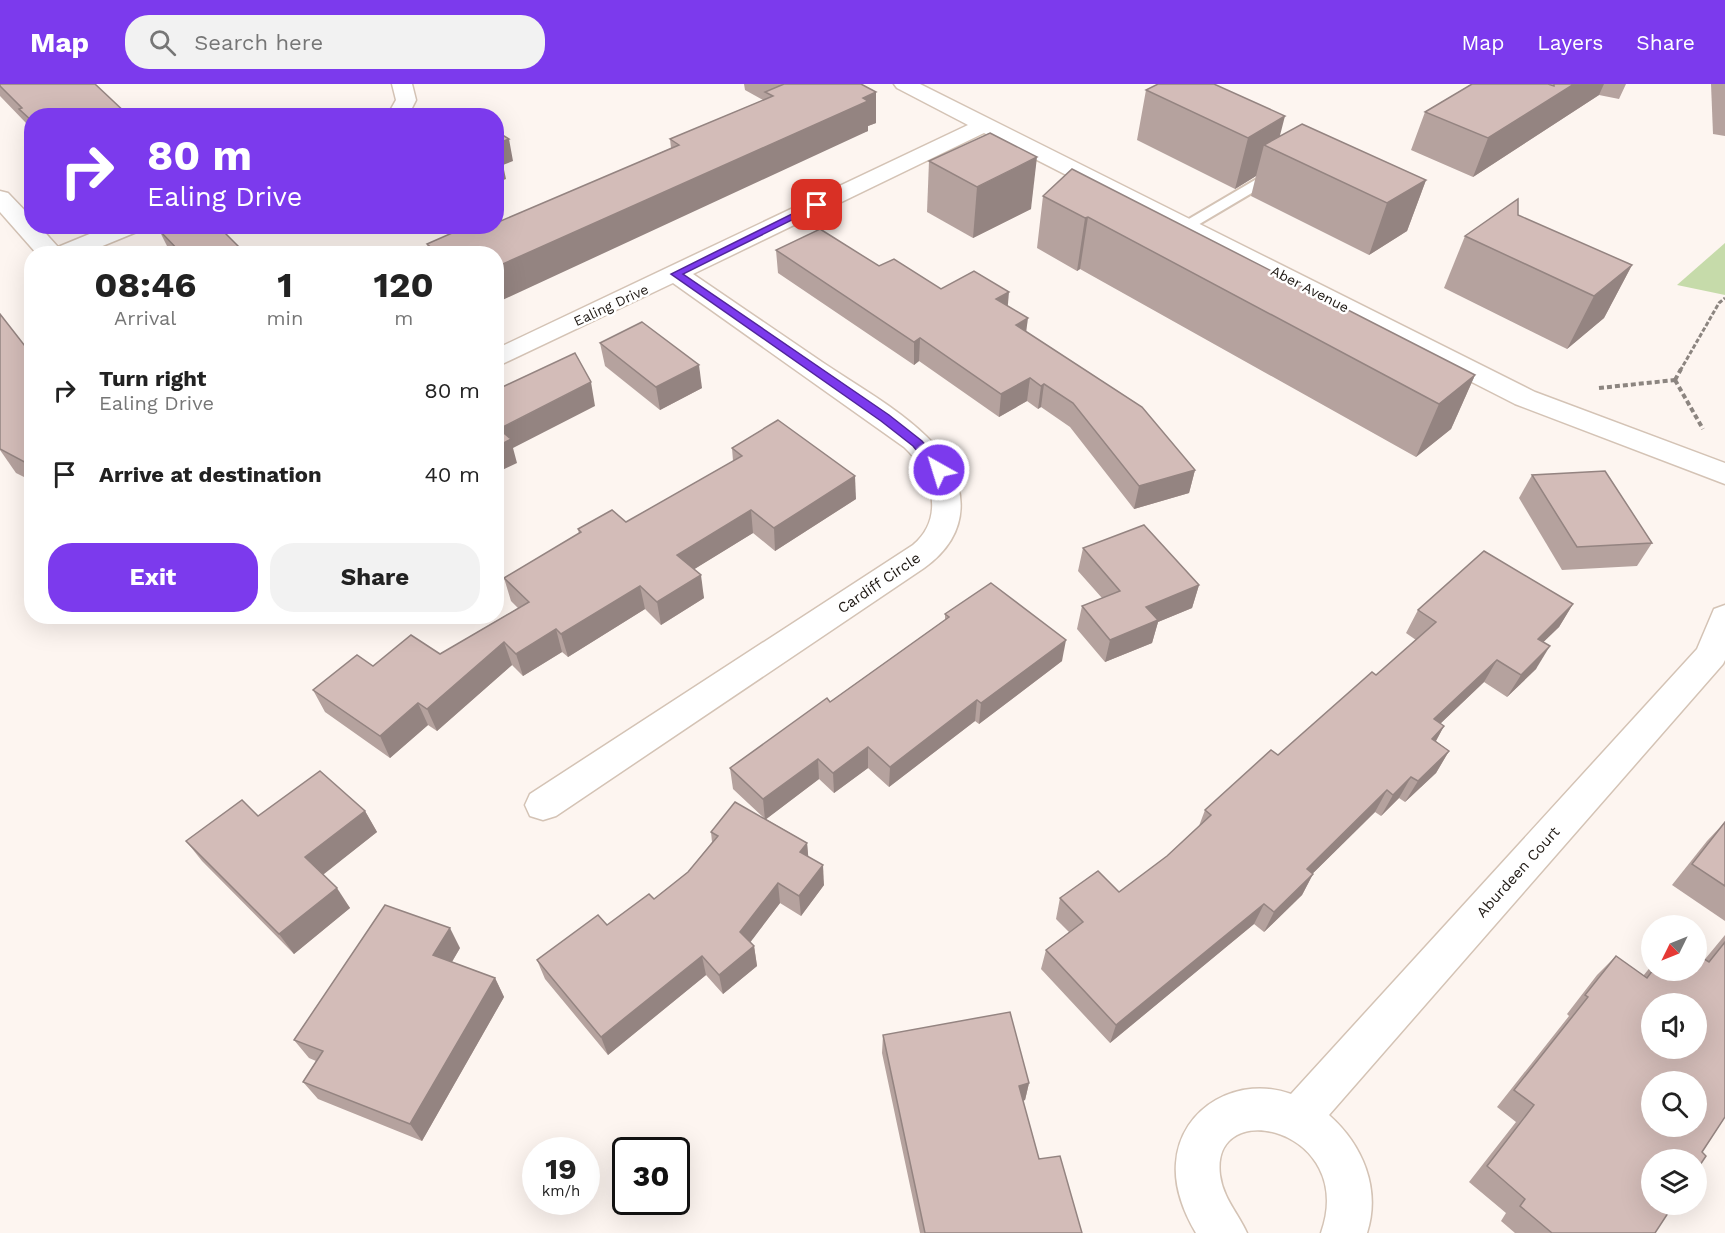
<!DOCTYPE html>
<html lang="en">
<head>
<meta charset="utf-8">
<style>
  :root { --surface:#fff; --page:#f2f2f2; --text:#222; --muted:#767676; --accent:#7c3aed }
  body { margin:0; font-family:"Work Sans",sans-serif; background:var(--page); color:var(--text); height:100vh; display:flex; flex-direction:column; font-size:22px; white-space:nowrap }
  * { box-sizing:border-box; margin:0 }
  p { font-size:20px; color:var(--muted) }
  .icon { flex:none; width:33px; height:33px; fill:none; stroke:currentColor; stroke-width:2; stroke-linecap:round; stroke-linejoin:round }
  .map { position:relative; flex:1; overflow:hidden }
  .details { position:absolute; left:24px; top:162px; width:480px; height:378px; display:flex; flex-direction:column; background:var(--surface); border-radius:24px; box-shadow:0 6px 24px #0002 }
  .details>* { flex:none }
  .hud { position:absolute; left:24px; top:24px; width:480px; height:126px; border-radius:24px; box-shadow:0 6px 24px #0002; background:#7c3aed; color:#fff; overflow:hidden }
  .needle { width:39px; rotate:227deg }
  .tools { position:absolute; left:1641px; top:831px; display:grid; gap:12px }
  .tools a { display:grid; place-items:center; width:66px; height:66px; border-radius:50%; background:var(--surface); box-shadow:0 6px 24px #0002; font-size:30px }
  .speed { position:absolute; left:522px; top:1053px; display:flex; gap:12px; font-size:30px; font-weight:700; text-align:center }
  .speed>* { display:grid; place-content:center; width:78px; height:78px; border-radius:50%; background:var(--surface); box-shadow:0 6px 24px #0002; line-height:1 }
  .speed small { font-size:15px; font-weight:400 }
  .speed .limit { border:3px solid #111; border-radius:9px; background:#fff; color:#111 }
  .pin { position:absolute; display:grid; place-items:center; width:51px; height:51px; color:#fff; margin:-26px; border-radius:12px; box-shadow:0 3px 9px #0006 }
  .me { position:absolute; width:66px; margin:-33px; rotate:321deg; stroke-linejoin:round; filter:drop-shadow(0 0 4px #0008) }
  .turn { display:flex; align-items:center; gap:21px; height:126px; padding:0 24px; font-size:27px }
  .turn .icon { width:78px; height:78px; stroke-width:2.5 }
  .turn b { display:block; font-size:42px; line-height:51px }
  .eta { display:flex; justify-content:space-evenly; align-items:center; height:102px; text-align:center }
  .eta b { font-size:36px; font-weight:700; line-height:42px }
  .primary-button { display:flex; gap:12px; margin-top:auto; padding:12px 24px }
  .primary-button a { flex:1; height:69px; border-radius:24px; background:var(--accent); color:#fff; font-size:24px; font-weight:700; line-height:69px; text-align:center }
  .primary-button a+a { background:var(--page); color:var(--text) }
  ul { padding:0; list-style:none }
  li { display:flex; align-items:center; gap:18px; height:84px; padding:0 24px }
  li div { flex:1 }
  li b { display:block; font-size:22px }
  li em { font-style:normal }
  header { display:flex; align-items:center; gap:36px; box-sizing:border-box; height:84px; padding:0 30px; background:var(--accent); color:#fff }
  header strong { font-size:28px }
  nav { display:flex; gap:33px; margin-inline-start:auto; font-size:21px }
  .search { width:420px; height:54px; background:var(--page); display:flex; align-items:center; gap:15px; box-sizing:border-box; padding:0 21px; border-radius:24px; color:var(--muted); font-size:22px }
  .map>svg:first-child { display:block }
  .green { fill:#c6dbaa }
  .lines { fill:none; stroke-linecap:round; stroke-linejoin:round }
  .service-casing { stroke:#d4c3b5; stroke-width:4 }
  .minor-casing { stroke:#d4c3b5; stroke-width:3 }
  .path-far1 { stroke:#8c8580; stroke-width:3; stroke-dasharray:4.5 2; stroke-linecap:butt }
  .path { stroke:#8c8580; stroke-width:4; stroke-dasharray:5 3; stroke-linecap:butt }
  .service { fill:#fff; fill-rule:evenodd }
  .minor { fill:#fff; fill-rule:evenodd }
  .wall { fill:#b5a29e }
  .shaded-wall { fill:#948481 }
  .building { fill:#d3bcb8; stroke:#948481; stroke-width:1.5; fill-rule:evenodd }
  .route { fill:#7c3aed; stroke:#51269a; stroke-width:1.5 }
  .labels { text-anchor:middle; dominant-baseline:central; stroke-width:5; stroke-linejoin:round; paint-order:stroke }
  .far-street-label { font-size:14px; fill:#1d1712; stroke:#fff }
  .street-label { font-size:15px; fill:#1d1712; stroke:#fff }
</style>
</head>
<body>
<header>
<strong>Map</strong>
<div class="search"><svg class="icon" aria-label="search" viewBox="0 0 24 24"><circle cx="10" cy="10" r="6"/><path d="M15 15l6 6"/></svg>Search here</div>
<nav><a>Map</a><a>Layers</a><a>Share</a></nav>
</header>
<div class="map">
<svg width="1725" height="1149" viewBox="0 0 1725 1149">
  <rect width="100%" height="100%" fill="#fdf5f0"/>
  <polygon class="green" points="1725,159 1725,211 1677,201"/>
  <g class="lines">
    <g class="service-casing">
      <polygon id="service" points="1279,82 1287,87 1284,90 1191,145 1185,147 1177,142"/>
    </g>
    <g class="minor-casing">
      <g id="minor">
        <polygon points="392,0 412,0 416,16 408,32 387,32 396,16"/>
        <path d="M894,0H920L1535,308L1725,379V400L1515,320L984,49L693,190C736,219 779,249 822,278C856,301 896,323 926,352C969,393 976,447 924,484L556,732L543,736L530,732L525,721L530,710L913,461C946,433 932,389 904,363L673,199L496,283V265L968,41L897,4Z"/>
        <polygon points="0,107 8,109 32,134 32,142 39,142 58,163 109,142 142,142 139,147 83,170 37,170 0,128"/>
        <path d="M1725,521V576L1723,580L1329,1031C1363,1061 1381,1105 1367,1149H1321C1358,1045 1210,1010 1220,1091C1223,1114 1238,1129 1247,1149H1196C1184,1129 1174,1103 1176,1079C1180,1022 1240,991 1291,1010L1697,565L1714,525Z"/>
      </g>
    </g>
    <polyline class="path-far1" points="1680,287 1719,219 1725,214"/>
    <g class="path">
      <polyline points="1675,296 1681,285"/>
      <polyline points="1675,296 1703,345"/>
      <polyline points="1599,304 1675,296"/>
    </g>
    <use href="#service" class="service"/>
    <use href="#minor" class="minor"/>
  </g>
  <g class="wall">
    <polygon points="0,0 32,32 32,48 26,39 0,12"/>
    <polygon points="744,0 861,0 876,8 876,39 868,42 868,47 496,170 429,170 427,160 479,146 598,96 671,64 670,55 763,16 745,6"/>
    <polygon points="1472,0 1626,0 1619,15 1599,11 1473,93 1411,66 1425,28"/>
    <polygon points="1711,0 1725,0 1725,52 1713,50"/>
    <polygon points="1146,6 1279,53 1426,96 1407,147 1369,171 1251,112 1256,92 1235,105 1137,56"/>
    <polygon points="929,77 1031,125 973,154 927,128"/>
    <polygon points="1043,112 1475,291 1451,345 1416,373 1080,185 1077,187 1037,164"/>
    <polygon points="159,146 246,170 171,170"/>
    <polygon points="1465,152 1632,181 1604,234 1567,265 1444,204"/>
    <polygon points="776,166 879,182 941,205 1008,222 1026,248 1195,386 1189,409 1134,425 1070,343 1041,323 1038,325 1027,317 999,333 919,277 914,281 778,189"/>
    <polygon points="0,230 32,271 32,397 16,389 0,366"/>
    <polygon points="600,259 702,304 660,326 605,282"/>
    <polygon points="732,364 856,415 775,467 753,449 694,485 704,514 661,541 645,525 568,573 562,568 523,592 512,581 437,647 428,641 390,674 325,628 313,606 373,582 440,570 518,524 511,517 504,494 579,450 578,445 626,438 733,377"/>
    <polygon points="1532,391 1652,459 1637,482 1562,486 1519,414"/>
    <polygon points="1083,464 1199,501 1192,524 1158,538 1152,559 1105,578 1077,545 1082,522 1102,514 1078,487"/>
    <polygon points="1573,520 1559,543 1543,558 1536,585 1507,613 1484,598 1440,640 1444,642 1436,657 1449,667 1436,689 1405,718 1399,714 1381,732 1375,728 1312,790 1313,790 1302,811 1264,848 1254,840 1110,959 1041,885 1046,866 1069,848 1056,835 1060,814 1119,808 1167,772 1199,742 1205,726 1278,671 1376,591 1416,556 1406,549 1418,526"/>
    <polygon points="945,530 1062,577 979,640 975,637 889,703 868,684 834,709 819,695 766,735 807,759 808,773 824,801 801,832 780,819 750,858 754,862 757,882 723,910 706,891 608,971 545,895 537,876 607,841 654,815 688,788 712,758 711,748 764,734 733,705 730,684 830,618 945,536"/>
    <polygon points="365,727 377,748 323,790 350,824 294,870 202,777 186,757 258,732"/>
    <polygon points="1725,738 1725,837 1672,801 1707,757"/>
    <polygon points="1725,851 1725,1033 1702,1068 1655,1149 1515,1149 1501,1137 1506,1129 1469,1098 1516,1038 1497,1023 1569,932 1567,930 1597,891 1616,872 1643,892 1652,881 1652,886 1696,886"/>
    <polygon points="460,864 452,878 495,894 504,913 422,1057 318,1015 303,998 316,977 309,974 294,956"/>
    <polygon points="883,951 1029,999 1025,1016 1023,1017 1039,1075 1082,1149 920,1149 882,969"/>
  </g>
  <g class="shaded-wall">
    <polygon points="1574,0 1604,0 1599,11 1473,93 1488,54"/>
    <polygon points="876,8 876,39 868,42 868,47 496,219 496,183"/>
    <polygon points="1285,32 1276,67 1264,61 1256,92 1235,105 1248,54"/>
    <polygon points="509,55 513,77 503,81 506,95 496,99 496,60"/>
    <polygon points="1037,73 1031,125 973,154 977,103"/>
    <polygon points="1426,96 1407,147 1369,171 1387,119"/>
    <polygon points="1088,133 1080,185 1077,187 1085,134"/>
    <polygon points="1632,181 1604,234 1567,265 1594,212"/>
    <polygon points="1009,208 1007,231 996,215"/>
    <polygon points="1028,234 1025,257 1016,241"/>
    <polygon points="920,254 919,277 914,281 914,258"/>
    <polygon points="699,281 702,304 660,326 656,303"/>
    <polygon points="1475,291 1451,345 1416,373 1439,320"/>
    <polygon points="1030,294 1027,317 999,333 1001,310"/>
    <polygon points="591,298 595,322 513,364 517,379 496,389 496,363 499,345"/>
    <polygon points="1044,300 1041,323 1038,325 1041,302"/>
    <polygon points="1195,386 1189,409 1134,425 1139,402"/>
    <polygon points="855,392 856,415 775,467 774,444"/>
    <polygon points="751,426 753,449 680,494 677,471"/>
    <polygon points="701,491 704,514 661,541 657,518"/>
    <polygon points="1199,501 1192,524 1158,538 1152,559 1105,578 1110,556 1146,523"/>
    <polygon points="640,502 645,525 568,573 561,550"/>
    <polygon points="1573,520 1559,543 1524,577 1538,555"/>
    <polygon points="556,545 562,568 523,592 516,570"/>
    <polygon points="1066,556 1062,577 979,640 981,619"/>
    <polygon points="504,558 512,581 437,647 427,625"/>
    <polygon points="1550,562 1536,585 1507,613 1521,591"/>
    <polygon points="1497,576 1484,598 1421,658 1434,635"/>
    <polygon points="977,616 975,637 889,703 890,683"/>
    <polygon points="418,619 428,641 390,674 380,652"/>
    <polygon points="1444,642 1432,664 1432,655"/>
    <polygon points="868,663 868,684 834,709 833,689"/>
    <polygon points="1449,667 1436,689 1405,718 1418,697"/>
    <polygon points="818,675 819,695 765,736 763,715"/>
    <polygon points="1411,693 1399,714 1381,732 1393,711"/>
    <polygon points="1387,706 1375,728 1296,806 1307,785"/>
    <polygon points="365,727 377,748 319,794 305,773"/>
    <polygon points="807,759 809,780 800,768"/>
    <polygon points="823,781 824,801 801,832 799,812"/>
    <polygon points="1313,790 1302,811 1264,848 1274,828"/>
    <polygon points="778,799 780,819 743,868 740,848"/>
    <polygon points="337,804 350,824 294,870 279,850"/>
    <polygon points="1264,820 1254,840 1110,959 1116,941"/>
    <polygon points="450,844 460,864 444,891 433,871"/>
    <polygon points="754,862 757,882 723,910 719,891"/>
    <polygon points="702,872 706,891 608,971 601,953"/>
    <polygon points="495,894 504,913 422,1057 410,1040"/>
    <polygon points="1029,999 1025,1016 1014,1019 1019,1002"/>
  </g>
  <g class="building">
    <polygon points="0,0 95,0 129,32 32,32 32,37 19,25 22,24 0,2"/>
    <polygon points="784,0 861,0 876,8 863,14 868,17 496,183 496,170 439,170 427,160 468,142 474,142 479,146 488,142 496,142 496,139 679,61 670,55 773,12 765,8"/>
    <polygon points="1158,0 1214,0 1285,32 1248,54 1146,6"/>
    <polygon points="1472,0 1548,0 1554,2 1554,0 1574,0 1488,54 1425,28"/>
    <polygon points="469,28 473,32 460,32"/>
    <polygon points="1302,40 1426,96 1387,119 1264,61"/>
    <polygon points="496,47 509,55 496,60"/>
    <polygon points="990,49 1037,73 977,103 929,77"/>
    <polygon points="496,69 501,73 496,75"/>
    <polygon points="1072,85 1475,291 1439,320 1088,133 1085,134 1043,112"/>
    <polygon points="1518,115 1518,131 1632,181 1594,212 1465,152"/>
    <polygon points="168,142 218,142 246,170 182,170 159,146"/>
    <polygon points="820,145 879,182 894,175 941,205 974,187 1009,208 996,215 1028,234 1016,241 1142,323 1195,386 1139,402 1073,319 1044,300 1041,302 1030,294 1001,310 920,254 914,258 776,166"/>
    <polygon points="0,230 32,271 32,382 0,365"/>
    <polygon points="642,238 699,281 656,303 600,259"/>
    <polygon points="575,269 591,298 499,345 511,355 496,363 496,306"/>
    <polygon points="778,336 855,392 774,444 751,426 677,471 701,491 657,518 640,502 561,550 556,545 516,570 504,558 427,625 418,619 380,652 313,606 357,571 373,582 411,551 440,570 529,518 504,494 581,448 578,445 612,426 626,438 742,372 732,364"/>
    <polygon points="1605,387 1652,459 1577,463 1532,391"/>
    <polygon points="1144,441 1199,501 1146,523 1158,536 1110,556 1082,522 1120,507 1083,464"/>
    <polygon points="1484,467 1573,520 1538,555 1550,562 1521,591 1497,576 1434,635 1444,642 1432,655 1449,667 1418,697 1411,693 1393,711 1387,706 1307,785 1313,790 1274,828 1264,820 1116,941 1046,866 1083,838 1060,814 1098,787 1119,808 1167,772 1211,731 1205,726 1271,666 1278,671 1372,588 1376,591 1436,538 1418,526"/>
    <polygon points="991,499 1066,556 981,619 977,616 890,683 868,663 833,689 818,675 763,715 730,684 827,614 830,618 949,533 945,530"/>
    <polygon points="320,687 365,727 305,773 337,804 279,850 186,757 242,716 258,732"/>
    <polygon points="735,718 807,759 800,768 823,781 799,812 778,799 740,848 754,862 719,891 702,872 601,953 537,876 598,831 607,841 649,810 654,815 688,788 718,752 711,748"/>
    <polygon points="1725,738 1725,802 1692,780"/>
    <polygon points="385,821 450,844 433,871 495,894 410,1040 303,998 323,967 294,956"/>
    <path d="M1725,858V1033L1702,1068L1706,1072L1696,1087V1076H1652V1120H1674L1655,1149H1552L1520,1122L1525,1115L1487,1082L1534,1021L1514,1006L1588,913L1585,911L1616,872L1647,894L1653,886H1696V870L1709,878ZM1652,920H1696V964H1652ZM1652,998H1696V1042H1652Z"/>
    <polygon points="1010,928 1029,999 1019,1002 1039,1075 1060,1072 1082,1149 925,1149 883,951"/>
  </g>
  <polygon class="route" points="814,119 822,121 683,190 889,331 922,357 944,383 944,389 935,389 913,362 881,337 671,190"/>
  <g class="labels">
    <g class="far-street-label">
      <text transform="translate(1310 205) rotate(27)">Aber Avenue</text>
      <text transform="translate(611 221) rotate(-25)">Ealing Drive</text>
    </g>
    <g class="street-label">
      <text transform="translate(879 499) rotate(-34)">Cardiff Circle</text>
      <text transform="translate(1518 788) rotate(-48)">Aburdeen Court</text>
    </g>
  </g>
</svg>
<div class="tools">
<a><svg class="needle" viewBox="-14 -14 28 28"><path d="M0-13l5 13h-10z" fill="#e53935"/><path d="M0 13l5-13h-10z" fill="#767676"/></svg></a>
<a><svg class="icon" aria-label="sound" viewBox="0 0 24 24"><path d="M4 9h4l5-4v14l-5-4H4zM17 9q2 3 0 6"/></svg></a>
<a><svg class="icon" aria-label="search" viewBox="0 0 24 24"><circle cx="10" cy="10" r="6"/><path d="M15 15l6 6"/></svg></a>
<a><svg class="icon" aria-label="layers" viewBox="0 0 24 24"><path d="M12 4l9 5-9 5-9-5zM3 14l9 5 9-5"/></svg></a>
</div>
<div class="speed"><div>19<small>km/h</small></div><div class="limit">30</div></div>
<div class="pin" style="left:817px;top:121px;background:#d93025"><svg class="icon" aria-label="arrive" viewBox="0 0 24 24"><path d="M6 21V4h12l-3 4 3 4H6"/></svg></div>
<svg class="me" style="left:939px;top:386px" viewBox="-20 -20 40 40"><circle r="17" fill="#7c3aed" stroke="#fff" stroke-width="3"/><path d="M0-11L8 9 0 5-8 9z" fill="#fff"/></svg>
<div class="hud">
<div class="turn"><svg class="icon" aria-label="right" viewBox="0 0 24 24"><path d="M7 20v-9h11M14 6l5 5-5 5"/></svg><div><b>80 m</b>Ealing Drive</div></div>
</div>
<section class="details">
<div class="eta">
<div><b>08:46</b><p>Arrival</p></div>
<div><b>1</b><p>min</p></div>
<div><b>120</b><p>m</p></div>
</div>
<ul>
<li><svg class="icon" aria-label="right" viewBox="0 0 24 24"><path d="M7 20v-9h11M14 6l5 5-5 5"/></svg><div><b>Turn right</b><p>Ealing Drive</p></div><em>80 m</em></li>
<li><svg class="icon" aria-label="arrive" viewBox="0 0 24 24"><path d="M6 21V4h12l-3 4 3 4H6"/></svg><div><b>Arrive at destination</b></div><em>40 m</em></li>
</ul>
<div class="primary-button"><a>Exit</a><a>Share</a></div>
</section>
</div>
</body>
</html>
